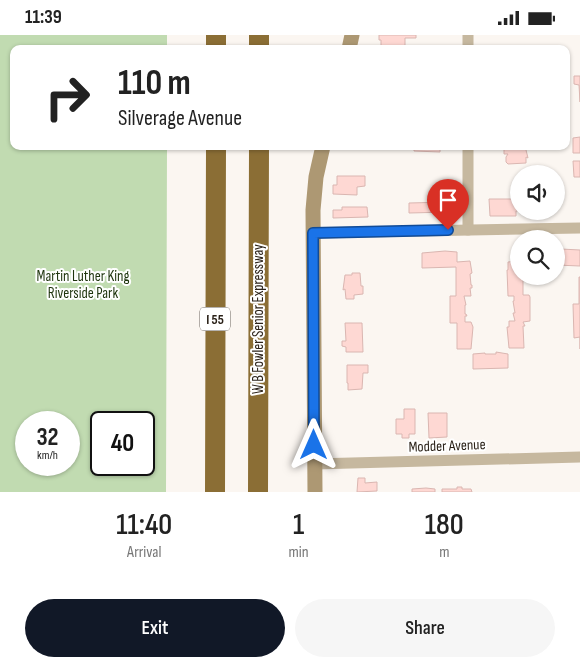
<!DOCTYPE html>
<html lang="en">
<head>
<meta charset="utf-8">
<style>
  :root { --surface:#fff; --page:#f6f6f6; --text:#222; --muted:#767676; --accent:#111827 }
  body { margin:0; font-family:"Sofia Sans Condensed",sans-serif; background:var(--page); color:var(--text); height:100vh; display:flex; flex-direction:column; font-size:19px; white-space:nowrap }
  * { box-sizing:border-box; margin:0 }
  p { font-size:16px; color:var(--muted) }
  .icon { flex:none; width:28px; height:28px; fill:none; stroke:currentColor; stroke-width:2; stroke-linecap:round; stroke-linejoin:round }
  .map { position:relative; height:457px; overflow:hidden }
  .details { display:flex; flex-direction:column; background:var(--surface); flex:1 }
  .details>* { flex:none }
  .banner { position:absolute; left:10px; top:10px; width:560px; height:105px; border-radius:10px; box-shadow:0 1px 4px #0004; background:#fff; color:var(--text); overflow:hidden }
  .fabs { position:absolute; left:510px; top:130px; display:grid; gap:10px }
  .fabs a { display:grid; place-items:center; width:55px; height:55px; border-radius:50%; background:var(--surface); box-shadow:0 1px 4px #0004; font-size:25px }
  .speed { position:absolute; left:15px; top:376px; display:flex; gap:10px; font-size:25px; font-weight:700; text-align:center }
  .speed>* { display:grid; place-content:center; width:65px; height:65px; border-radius:50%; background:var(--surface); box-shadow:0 1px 4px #0004; line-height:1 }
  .speed small { font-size:12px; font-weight:400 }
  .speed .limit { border:2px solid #111; border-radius:8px; background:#fff; color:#111 }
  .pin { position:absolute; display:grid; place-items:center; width:42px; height:42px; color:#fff; margin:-51px -21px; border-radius:50% 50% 50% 0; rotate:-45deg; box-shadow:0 0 5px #0007 }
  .pin .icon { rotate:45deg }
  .me { position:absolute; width:55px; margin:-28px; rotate:0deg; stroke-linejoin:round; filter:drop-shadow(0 0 4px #0008) }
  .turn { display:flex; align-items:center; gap:18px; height:105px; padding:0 25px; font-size:22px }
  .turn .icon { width:65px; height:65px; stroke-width:2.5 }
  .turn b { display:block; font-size:35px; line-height:42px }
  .eta { display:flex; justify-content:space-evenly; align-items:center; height:85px; text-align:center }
  .eta b { font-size:30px; font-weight:600; line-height:35px }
  .button { display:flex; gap:10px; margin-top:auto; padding:10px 25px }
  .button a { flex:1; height:58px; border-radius:30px; background:var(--accent); color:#fff; font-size:20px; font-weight:600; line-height:58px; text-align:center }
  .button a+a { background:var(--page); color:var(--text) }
  .status { display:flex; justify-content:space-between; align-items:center; height:35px; padding:0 25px; background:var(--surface); direction:ltr }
  .status svg { height:14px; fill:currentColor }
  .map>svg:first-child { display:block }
  .green { fill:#c1dbb1; fill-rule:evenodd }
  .building { fill:#fed8d3; stroke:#dab6b1 }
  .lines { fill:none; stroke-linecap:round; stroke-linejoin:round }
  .street { stroke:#c6b89f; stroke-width:11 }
  .secondary { stroke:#ad9873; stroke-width:15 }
  .highway { stroke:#8b6e35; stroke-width:20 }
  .route-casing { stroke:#114b97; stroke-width:12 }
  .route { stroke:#1a73e8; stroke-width:9 }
  .labels { text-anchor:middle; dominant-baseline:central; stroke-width:4; stroke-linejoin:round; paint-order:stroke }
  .shield { fill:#fff; stroke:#6b645e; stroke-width:1 }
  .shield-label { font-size:14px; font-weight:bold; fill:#2b2219 }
  .park-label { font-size:15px; fill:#1e340d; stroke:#fff }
  .street-label { font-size:15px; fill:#2b2219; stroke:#fff }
</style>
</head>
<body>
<div class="status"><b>11:39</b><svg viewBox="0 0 49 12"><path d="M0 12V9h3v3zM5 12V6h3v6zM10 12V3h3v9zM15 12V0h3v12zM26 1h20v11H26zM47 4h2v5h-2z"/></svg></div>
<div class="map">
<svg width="580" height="457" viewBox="0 0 580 457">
  <rect width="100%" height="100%" fill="#fbf6f1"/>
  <path class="green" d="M0,0H167V14H14V111H167L166,457H0ZM26,388H69V430H26ZM101,388H144V430H101Z"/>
  <g class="building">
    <polygon points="379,0 416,0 416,3 405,3 405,11 381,11 381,5 379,5"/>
    <polygon points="574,41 580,41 580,67 579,50 574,49"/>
    <polygon points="580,102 580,118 573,118 573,103"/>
    <polygon points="414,111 440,111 440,117 414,116"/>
    <polygon points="504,111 525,111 528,123 526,122 526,128 508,129 506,127 506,122 508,119 504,119"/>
    <polygon points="573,126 580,126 580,142 574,142"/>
    <polygon points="337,141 365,141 365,151 357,152 357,160 333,159 333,150 337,150"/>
    <polygon points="489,164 519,164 520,176 516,176 516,181 490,181"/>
    <polygon points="449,167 450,177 409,178 409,168"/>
    <polygon points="342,172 367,172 368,182 333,183 333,175 342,175"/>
    <polygon points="561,214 580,215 580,231 556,230 556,216 561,216"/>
    <polygon points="445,216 457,217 457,227 470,226 472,238 470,239 471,250 472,250 472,253 470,253 471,261 464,261 466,270 465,270 465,279 466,279 467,281 465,281 465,287 471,287 473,292 471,314 457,314 457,288 450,288 450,261 456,261 456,232 422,233 422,218"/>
    <polygon points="519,226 519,241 523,241 523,260 529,260 530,262 530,286 523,287 525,291 523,291 524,313 509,313 507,292 509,292 509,286 515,286 513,278 515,278 513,266 514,266 514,261 508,261 507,235 508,235 508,227"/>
    <polygon points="352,238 360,238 361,251 363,251 363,259 354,260 354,264 346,264 345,254 343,255 345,240 352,240"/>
    <polygon points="579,242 580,242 580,314 580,302 574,303 573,269 579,269"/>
    <polygon points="345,288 362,288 363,317 346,317 346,312 342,311 342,306 346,306"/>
    <polygon points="496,317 508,319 508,333 473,334 473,319 485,318 485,319 496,319"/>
    <polygon points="347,330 368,330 368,338 363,338 362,354 348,355 348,348 347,348"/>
    <polygon points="404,374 415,374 415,399 409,399 409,403 402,403 402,399 396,399 396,384 404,384"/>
    <polygon points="428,378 447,378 447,402 429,403"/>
    <polygon points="358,443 365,443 365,448 377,447 377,456 357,457"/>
    <polygon points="457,452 462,452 462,454 471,454 472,457 442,457 442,454 457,454"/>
    <polygon points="426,453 435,454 435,457 412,457 412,454"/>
  </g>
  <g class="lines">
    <g class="street">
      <polyline points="468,0 468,14"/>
      <polyline points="468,111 468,195"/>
      <polyline points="313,198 580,193"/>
      <polyline points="314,429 580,422"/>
    </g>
    <g class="secondary">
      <polyline points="349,14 352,0"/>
      <polyline points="315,457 313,175 316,142 323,111"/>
    </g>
    <g class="highway">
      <polyline points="216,14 216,0"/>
      <polyline points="259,14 259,0"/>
      <polyline points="215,457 216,111"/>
      <polyline points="258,457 259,111"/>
    </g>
  </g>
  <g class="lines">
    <g class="route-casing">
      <polyline id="route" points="314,410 313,198 448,195"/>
    </g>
    <use href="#route" class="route"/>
  </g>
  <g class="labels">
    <rect class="shield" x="200" y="272.5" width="30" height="23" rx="4"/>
    <g class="shield-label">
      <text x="215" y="284">I 55</text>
    </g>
    <g class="park-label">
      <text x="83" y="241">Martin Luther King<tspan x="83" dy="17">Riverside Park</tspan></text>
    </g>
    <g class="street-label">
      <text transform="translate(258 284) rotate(-90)">W B Fowler Senior Expressway</text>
      <text transform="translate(447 411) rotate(-2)">Modder Avenue</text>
    </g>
  </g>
</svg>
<div class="fabs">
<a><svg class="icon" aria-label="sound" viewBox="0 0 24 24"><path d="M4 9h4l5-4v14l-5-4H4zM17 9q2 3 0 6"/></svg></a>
<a><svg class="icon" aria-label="search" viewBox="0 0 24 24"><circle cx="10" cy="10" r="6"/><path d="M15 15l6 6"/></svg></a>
</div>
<div class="speed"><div>32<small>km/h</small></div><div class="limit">40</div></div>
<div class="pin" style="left:448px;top:195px;background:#d93025"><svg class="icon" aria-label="arrive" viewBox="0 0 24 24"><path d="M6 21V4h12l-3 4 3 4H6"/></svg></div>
<svg class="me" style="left:314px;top:410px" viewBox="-20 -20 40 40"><path d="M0-17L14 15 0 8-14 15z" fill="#1a73e8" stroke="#fff" stroke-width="4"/></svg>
<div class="banner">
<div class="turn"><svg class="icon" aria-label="right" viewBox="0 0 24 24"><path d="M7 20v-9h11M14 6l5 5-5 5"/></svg><div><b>110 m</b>Silverage Avenue</div></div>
</div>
</div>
<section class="details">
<div class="eta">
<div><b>11:40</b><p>Arrival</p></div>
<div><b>1</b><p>min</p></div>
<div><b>180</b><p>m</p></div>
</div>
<div class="button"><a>Exit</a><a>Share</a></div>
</section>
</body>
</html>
